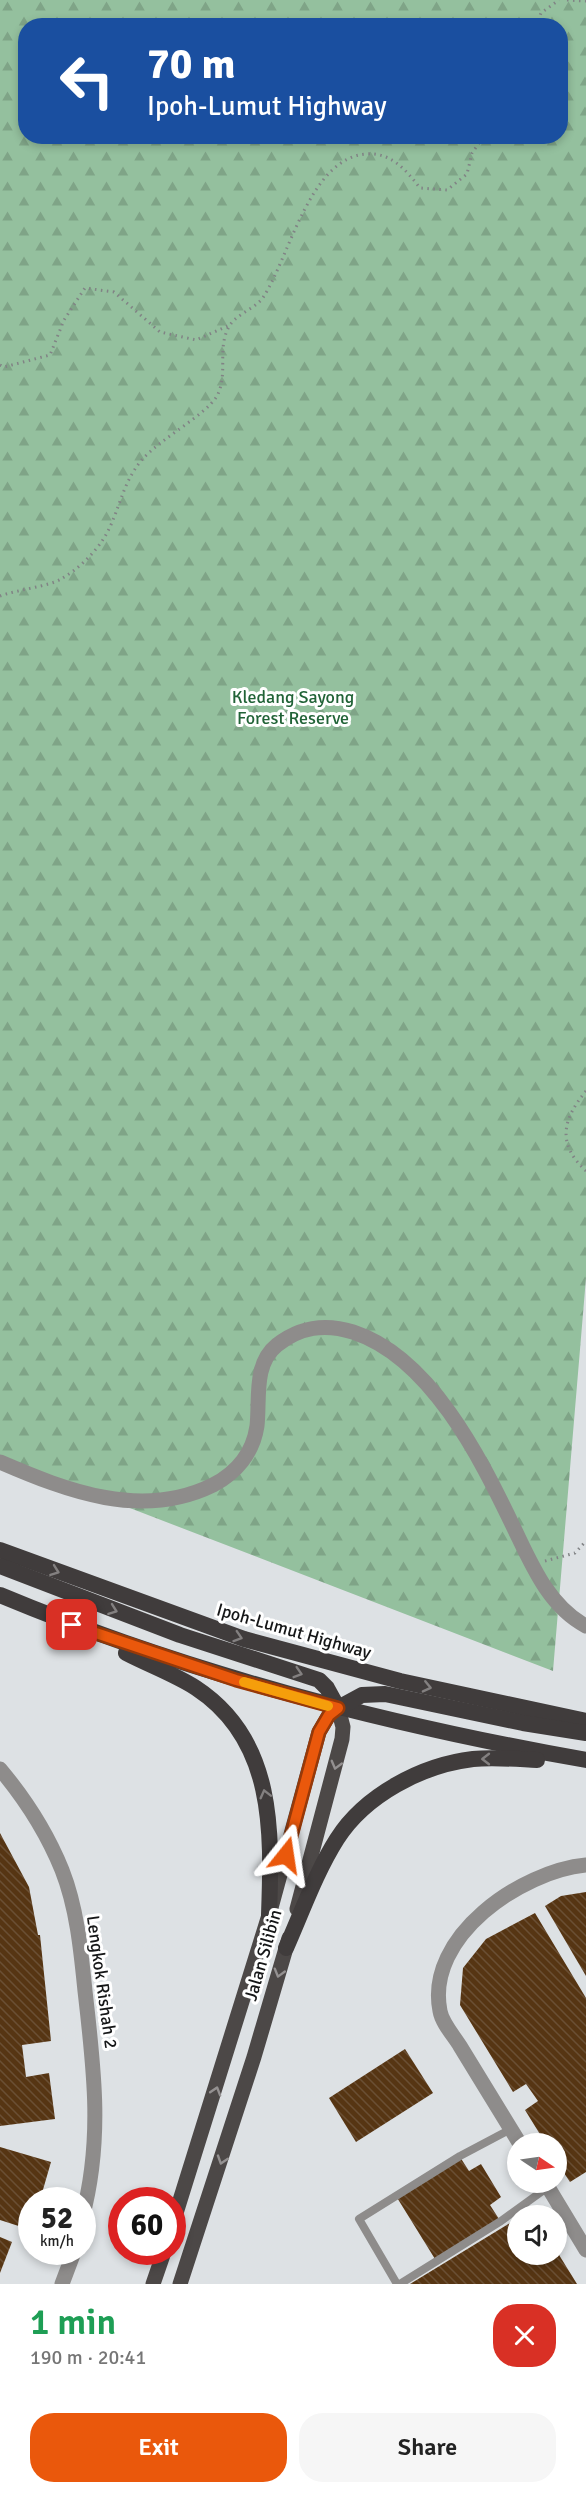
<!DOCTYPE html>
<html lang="en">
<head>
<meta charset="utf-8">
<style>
  :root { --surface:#fff; --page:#f6f6f6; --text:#222; --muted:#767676; --accent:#ea580c }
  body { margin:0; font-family:Signika,sans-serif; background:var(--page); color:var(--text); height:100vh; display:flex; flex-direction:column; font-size:22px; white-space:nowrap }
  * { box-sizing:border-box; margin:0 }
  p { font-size:20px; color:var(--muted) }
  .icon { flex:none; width:33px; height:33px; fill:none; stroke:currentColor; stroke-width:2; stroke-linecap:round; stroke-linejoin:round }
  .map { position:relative; height:2284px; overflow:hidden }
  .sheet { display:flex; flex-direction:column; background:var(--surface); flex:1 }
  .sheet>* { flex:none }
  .banner { position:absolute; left:18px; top:18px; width:550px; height:126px; border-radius:24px; box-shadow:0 3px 9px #0003; background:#1a4fa0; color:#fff; overflow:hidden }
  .needle { width:39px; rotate:103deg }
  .buttons { position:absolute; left:507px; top:2133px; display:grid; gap:12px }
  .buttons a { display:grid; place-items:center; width:60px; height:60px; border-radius:50%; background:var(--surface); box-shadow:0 3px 9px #0003; font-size:30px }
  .speed { position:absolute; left:18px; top:2187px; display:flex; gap:12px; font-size:30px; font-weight:700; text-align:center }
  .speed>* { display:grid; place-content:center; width:78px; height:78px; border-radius:50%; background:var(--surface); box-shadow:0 3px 9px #0003; line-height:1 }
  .speed small { font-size:15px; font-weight:400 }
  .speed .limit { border:9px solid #d22; background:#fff; color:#111 }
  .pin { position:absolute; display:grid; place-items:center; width:51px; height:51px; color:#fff; margin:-26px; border-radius:12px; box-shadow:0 3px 9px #0006 }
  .me { position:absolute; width:66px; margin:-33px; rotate:15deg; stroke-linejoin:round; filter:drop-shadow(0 0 4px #0008) }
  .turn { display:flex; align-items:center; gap:21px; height:126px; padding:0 30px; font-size:27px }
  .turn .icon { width:78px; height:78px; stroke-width:2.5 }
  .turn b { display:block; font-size:42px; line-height:51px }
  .round { display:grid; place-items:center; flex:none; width:63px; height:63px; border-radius:24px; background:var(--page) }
  .head { display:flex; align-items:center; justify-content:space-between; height:102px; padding:0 30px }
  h1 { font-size:36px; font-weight:600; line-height:45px; color:#1e9e55 }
  .primary-button { display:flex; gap:12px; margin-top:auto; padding:12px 30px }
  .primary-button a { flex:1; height:69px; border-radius:24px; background:var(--accent); color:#fff; font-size:24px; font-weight:600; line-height:69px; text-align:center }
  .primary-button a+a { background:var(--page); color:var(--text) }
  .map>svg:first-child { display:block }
  .forest { fill:url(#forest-firs); fill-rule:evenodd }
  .building { fill:url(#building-back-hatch) }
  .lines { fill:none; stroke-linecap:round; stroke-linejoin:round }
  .path { stroke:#818385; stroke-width:3; stroke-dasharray:1.5 4.5; stroke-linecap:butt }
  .service { stroke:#8e8c8b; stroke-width:8 }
  .minor { stroke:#8e8c8b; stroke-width:15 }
  .primary { stroke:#4c4847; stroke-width:15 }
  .trunk { stroke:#403c3c; stroke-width:16 }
  .oneway { stroke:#838080 }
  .oneway2 { stroke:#949191 }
  .route-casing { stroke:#983908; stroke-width:15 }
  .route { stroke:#ea580c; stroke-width:10 }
  .slow { stroke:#f59e0b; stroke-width:10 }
  .labels { text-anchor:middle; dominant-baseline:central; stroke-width:6; stroke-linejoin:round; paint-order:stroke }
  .park-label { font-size:18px; fill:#216337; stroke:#fff }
  .street-label { font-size:18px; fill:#151617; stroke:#fff }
</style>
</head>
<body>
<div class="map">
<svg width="586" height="2284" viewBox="0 0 586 2284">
  <defs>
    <pattern id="forest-firs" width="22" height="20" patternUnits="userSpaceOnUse" patternTransform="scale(1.5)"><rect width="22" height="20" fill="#94c09e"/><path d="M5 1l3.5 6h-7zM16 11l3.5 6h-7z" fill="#7fa487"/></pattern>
    <pattern id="building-back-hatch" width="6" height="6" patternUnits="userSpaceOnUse" patternTransform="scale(1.5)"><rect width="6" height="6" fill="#563513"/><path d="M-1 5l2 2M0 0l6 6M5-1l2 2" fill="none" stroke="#6a4f34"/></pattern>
  </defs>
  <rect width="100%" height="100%" fill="#dde1e4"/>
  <path class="forest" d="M0,0H586V1278L553,1671L0,1458ZM26,26H561V136H26Z"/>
  <g class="building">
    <polygon points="0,1833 29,1887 38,1935 40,1935 51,2041 22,2045 26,2077 49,2073 55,2119 0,2126"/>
    <polygon points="586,1892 586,1976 545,1906 561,1896"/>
    <polygon points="535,1913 586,1998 586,2172 570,2182 556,2161 556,2144 546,2144 525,2110 538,2101 526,2084 513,2092 460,2005 463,1968 486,1939"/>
    <polygon points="405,2049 433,2093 356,2142 329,2098"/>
    <polygon points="0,2147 51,2162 40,2200 32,2200 31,2230 0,2220"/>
    <polygon points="460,2157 469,2171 481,2164 501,2197 490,2205 499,2219 435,2259 396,2196"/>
    <polygon points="518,2218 518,2254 556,2254 556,2250 577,2284 410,2284"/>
    <polygon points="0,2237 12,2242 0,2273"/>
  </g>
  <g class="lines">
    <g class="path">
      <polyline points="567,0 586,1"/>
      <polyline points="536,26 541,13 559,0"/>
      <polyline points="0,365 4,367 50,355 64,320 85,288 114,292 160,332 196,340 230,325"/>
      <path d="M0,596C16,590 50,586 61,579C77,570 94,554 104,538C119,514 121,485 141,461C159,439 205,416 217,396C229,373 216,347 230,325C238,313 257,308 264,296C290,255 310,158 366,154C391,152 406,170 420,188L447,190L467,174L472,153L484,136"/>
      <path d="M586,1091C562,1120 557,1144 586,1171"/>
      <polyline points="545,1561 575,1553 586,1541"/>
    </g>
    <g class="service">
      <polyline points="397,2284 359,2219 460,2156 511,2129"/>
      <polyline points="400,2284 501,2221 548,2187"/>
    </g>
    <g class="minor">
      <path d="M0,1462C67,1491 142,1520 213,1485C236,1473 253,1453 257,1426C260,1400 253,1364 277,1345C300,1327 324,1323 353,1332C430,1357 480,1457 513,1526C531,1563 548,1606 586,1626"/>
      <path d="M0,1769C26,1800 47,1833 62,1870C77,1908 81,1951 85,1991C94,2069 103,2141 82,2218"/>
      <path d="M520,2144C500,2111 480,2079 460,2046C454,2036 442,2023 440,2011C425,1936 522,1871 586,1865"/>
      <polyline points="545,2182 586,2250"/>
      <polyline points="62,2284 74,2252"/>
    </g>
    <g class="primary">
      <polyline points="172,2226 269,1915 319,1732 329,1715 338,1708 343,1727 342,1739 297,1909"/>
      <polyline points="153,2284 164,2252"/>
      <polyline points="180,2284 254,2057 289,1938"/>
    </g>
    <g class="trunk">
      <polyline points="0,1550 244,1639 400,1681 586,1721"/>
      <polyline points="0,1566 180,1635 319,1680 327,1688 338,1708"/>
      <path d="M0,1595C189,1674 385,1724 586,1760"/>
      <path d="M126,1653C149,1665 174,1674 196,1688C275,1740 272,1831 269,1915"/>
      <polyline points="338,1708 362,1695 385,1694 523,1723 586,1733"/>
      <path d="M286,1948C302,1912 316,1872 337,1839C365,1795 422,1765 473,1759C494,1757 516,1759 537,1760"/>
    </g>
  </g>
  <defs><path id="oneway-chevron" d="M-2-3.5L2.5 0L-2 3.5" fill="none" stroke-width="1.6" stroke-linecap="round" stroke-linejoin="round" transform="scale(1.5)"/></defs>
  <g class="oneway">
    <use href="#oneway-chevron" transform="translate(55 1571) rotate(20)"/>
    <use href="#oneway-chevron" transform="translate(113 1610) rotate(20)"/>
    <use href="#oneway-chevron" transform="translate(238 1637) rotate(18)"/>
    <use href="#oneway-chevron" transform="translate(298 1673) rotate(17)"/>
    <use href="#oneway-chevron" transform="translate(427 1687) rotate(13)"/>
    <use href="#oneway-chevron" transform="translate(486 1759) rotate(180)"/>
    <use href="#oneway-chevron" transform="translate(265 1794) rotate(-104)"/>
  </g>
  <g class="oneway2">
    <use href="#oneway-chevron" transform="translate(336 1765) rotate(105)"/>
    <use href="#oneway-chevron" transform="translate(279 1973) rotate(106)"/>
    <use href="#oneway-chevron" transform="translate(216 2091) rotate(-73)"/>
    <use href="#oneway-chevron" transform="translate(222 2160) rotate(108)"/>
  </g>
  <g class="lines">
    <g class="route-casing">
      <polyline id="route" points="72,1625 236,1680 338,1708 329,1715 319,1732 286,1855"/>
    </g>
    <use href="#route" class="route"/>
    <polyline class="slow" points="244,1682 328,1706"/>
  </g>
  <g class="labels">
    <g class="park-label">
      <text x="293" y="697">Kledang Sayong<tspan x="293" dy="21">Forest Reserve</tspan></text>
    </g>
    <g class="street-label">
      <text transform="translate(294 1631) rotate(16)">Ipoh-Lumut Highway</text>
      <text transform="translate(263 1955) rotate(-74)">Jalan Silibin</text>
      <text transform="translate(102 1982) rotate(82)">Lengkok Rishah 2</text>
    </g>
  </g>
</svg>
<div class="buttons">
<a><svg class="needle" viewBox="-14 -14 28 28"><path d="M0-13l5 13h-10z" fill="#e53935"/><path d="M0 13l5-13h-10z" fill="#767676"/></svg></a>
<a><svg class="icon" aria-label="sound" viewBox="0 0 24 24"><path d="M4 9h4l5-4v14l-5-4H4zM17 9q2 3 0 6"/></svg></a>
</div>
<div class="speed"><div>52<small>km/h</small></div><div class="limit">60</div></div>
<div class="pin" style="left:72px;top:1625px;background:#d93025"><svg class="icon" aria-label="arrive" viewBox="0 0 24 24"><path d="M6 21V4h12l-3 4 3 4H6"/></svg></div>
<svg class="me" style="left:286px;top:1855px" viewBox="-20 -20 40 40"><path d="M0-17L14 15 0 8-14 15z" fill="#ea580c" stroke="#fff" stroke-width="4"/></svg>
<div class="banner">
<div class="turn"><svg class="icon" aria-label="left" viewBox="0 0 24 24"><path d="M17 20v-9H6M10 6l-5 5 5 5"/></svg><div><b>70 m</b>Ipoh-Lumut Highway</div></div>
</div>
</div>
<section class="sheet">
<div class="head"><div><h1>1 min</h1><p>190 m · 20:41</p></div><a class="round" style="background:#d93025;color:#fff"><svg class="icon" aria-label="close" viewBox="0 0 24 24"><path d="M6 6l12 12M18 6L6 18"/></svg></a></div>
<div class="primary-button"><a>Exit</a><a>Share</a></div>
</section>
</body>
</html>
